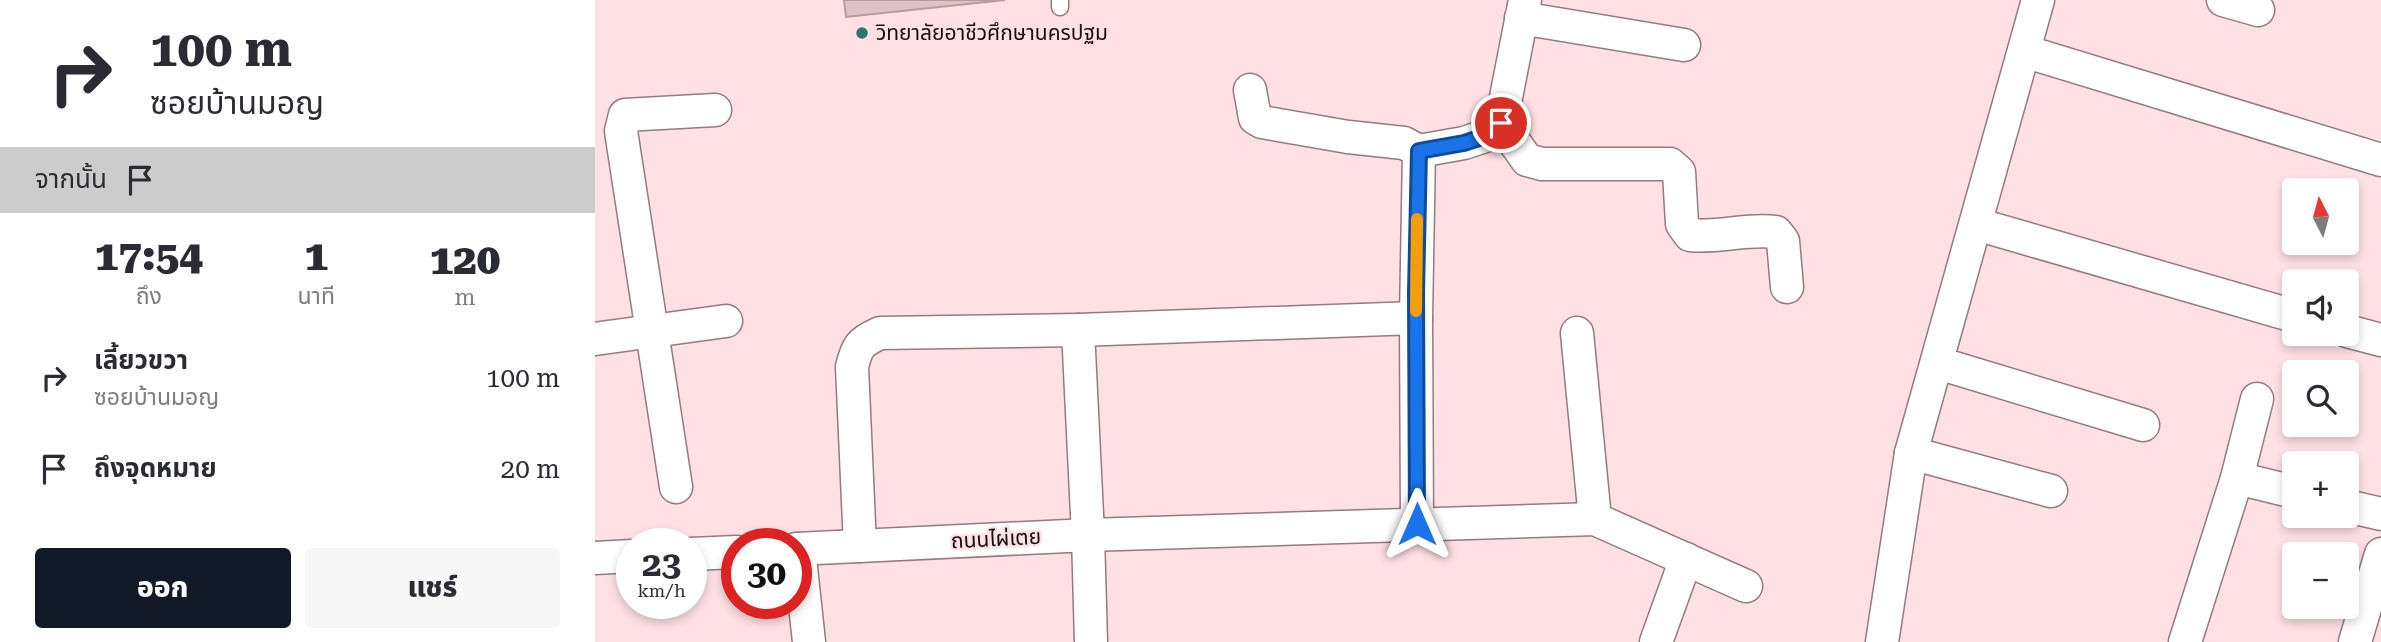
<!DOCTYPE html>
<html lang="th">
<head>
<meta charset="utf-8">
<style>
  :root { --surface:#fff; --page:#f7f7f7; --text:#2b2b33; --muted:#7c7c81; --accent:#111827 }
  body { margin:0; font-family:"Roboto Serif","Noto Sans Thai",serif; background:var(--page); color:var(--text); height:100vh; display:flex; flex-direction:column; font-size:26px; white-space:nowrap }
  * { box-sizing:border-box; margin:0 }
  p { font-size:23px; color:var(--muted) }
  .icon { flex:none; width:38px; height:38px; fill:none; stroke:currentColor; stroke-width:2; stroke-linecap:round; stroke-linejoin:round }
  .map { position:relative; flex:1; overflow:hidden }
  .panel { display:flex; flex-direction:column; background:var(--surface); width:595px }
  .panel>* { flex:none }
  .top-card { background:#fff; color:var(--text); overflow:hidden }
  .needle { width:46px; rotate:354deg }
  .fabs { position:absolute; left:1687px; top:178px; display:grid; gap:14px }
  .fabs a { display:grid; place-items:center; width:77px; height:77px; border-radius:7px; background:var(--surface); box-shadow:0 4px 10px #0003; font-size:35px }
  .speed { position:absolute; left:21px; top:528px; display:flex; gap:14px; font-size:35px; font-weight:700; text-align:center }
  .speed>* { display:grid; place-content:center; width:91px; height:91px; border-radius:50%; background:var(--surface); box-shadow:0 4px 10px #0003; line-height:1 }
  .speed small { font-size:18px; font-weight:400 }
  .speed .limit { border:10px solid #d22; background:#fff; color:#111 }
  .pin { position:absolute; display:grid; place-items:center; width:60px; height:60px; color:#fff; margin:-30px; border:4px solid #fff; border-radius:50%; box-shadow:0 2px 7px #0007 }
  .me { position:absolute; width:77px; margin:-38px; rotate:0deg; stroke-linejoin:round; filter:drop-shadow(0 0 5px #0008) }
  .turn { display:flex; align-items:center; gap:24px; height:147px; padding:0 35px; font-size:32px }
  .turn .icon { width:91px; height:91px; stroke-width:2.5 }
  .turn b { display:block; font-size:49px; line-height:60px }
  .then { display:flex; align-items:center; height:66px; padding:0 35px; background:#0003; gap:14px; font-size:26px }
  .eta { display:flex; justify-content:space-evenly; align-items:center; height:119px; text-align:center }
  .eta b { font-size:42px; font-weight:800; line-height:49px }
  .button { display:flex; gap:14px; margin-top:auto; padding:14px 35px }
  .button a { flex:1; height:80px; border-radius:7px; background:var(--accent); color:#fff; font-size:28px; font-weight:800; line-height:80px; text-align:center }
  .button a+a { background:var(--page); color:var(--text) }
  ul { padding:0; list-style:none }
  li { display:flex; align-items:center; gap:21px; height:91px; padding:0 35px }
  li div { flex:1 }
  li b { display:block; font-size:26px }
  li em { font-style:normal }
  main { display:flex; flex:1; min-height:0 }
  .map>svg:first-child { display:block }
  .building { fill:#dfc2c7; stroke:#b69a9f; stroke-width:2 }
  .lines { fill:none; stroke-linecap:round; stroke-linejoin:round }
  .lane-casing { stroke:#957a7f; stroke-width:19 }
  .street-casing { stroke:#957a7f; stroke-width:35 }
  .lane { stroke:#fff; stroke-width:16 }
  .street { stroke:#fff; stroke-width:32 }
  .route-casing { stroke:#114b97; stroke-width:18 }
  .route { stroke:#1a73e8; stroke-width:12 }
  .slow { stroke:#f59e0b; stroke-width:12 }
  .poi-dot { fill:#2e756c; stroke:#fee0e5; stroke-width:2.5 }
  .labels { text-anchor:middle; dominant-baseline:central; stroke-width:5; stroke-linejoin:round; paint-order:stroke }
  .poi-label { font-size:21px; fill:#160d0e; stroke:#fee0e5; text-anchor:start }
  .street-label { font-size:21px; fill:#160d0e; stroke:#fee0e5 }
</style>
</head>
<body>
<main>
<section class="panel">
<div class="top-card">
<div class="turn"><svg class="icon" aria-label="right" viewBox="0 0 24 24"><path d="M7 20v-9h11M14 6l5 5-5 5"/></svg><div><b>100 m</b>ซอยบ้านมอญ</div></div>
<div class="then">จากนั้น<svg class="icon" aria-label="arrive" viewBox="0 0 24 24"><path d="M6 21V4h12l-3 4 3 4H6"/></svg></div>
</div>
<div class="eta">
<div><b>17:54</b><p>ถึง</p></div>
<div><b>1</b><p>นาที</p></div>
<div><b>120</b><p>m</p></div>
</div>
<ul>
<li><svg class="icon" aria-label="right" viewBox="0 0 24 24"><path d="M7 20v-9h11M14 6l5 5-5 5"/></svg><div><b>เลี้ยวขวา</b><p>ซอยบ้านมอญ</p></div><em>100 m</em></li>
<li><svg class="icon" aria-label="arrive" viewBox="0 0 24 24"><path d="M6 21V4h12l-3 4 3 4H6"/></svg><div><b>ถึงจุดหมาย</b></div><em>20 m</em></li>
</ul>
<div class="button"><a>ออก</a><a>แชร์</a></div>
</section>
<div class="map">
<svg width="1786" height="642" viewBox="0 0 1786 642">
  <rect width="100%" height="100%" fill="#fee0e5"/>
  <polygon class="building" points="249,0 410,0 251,17"/>
  <g class="lines">
    <g class="lane-casing">
      <polyline id="lane" points="465,0 465,7"/>
    </g>
    <g class="street-casing">
      <g id="street">
        <polyline points="1628,0 1663,10"/>
        <polyline points="926,18 1089,45"/>
        <polyline points="1429,51 1786,160"/>
        <polyline points="655,90 660,118 667,122 753,137 809,143 824,151"/>
        <path d="M906,123L932,160L947,164H1075L1084,172L1087,224L1095,235C1124,238 1153,228 1181,232L1188,241L1192,287"/>
        <polyline points="1381,224 1699,316"/>
        <polyline points="483,330 493,535 1000,519 1151,586"/>
        <polyline points="1752,331 1786,340"/>
        <polyline points="982,333 1000,519"/>
        <polyline points="0,339 131,321"/>
        <polyline points="1343,363 1548,425"/>
        <polyline points="1316,453 1456,491"/>
        <polyline points="1642,478 1662,399"/>
        <polyline points="81,487 26,131 30,115 120,110"/>
        <polyline points="1752,506 1786,514"/>
        <polyline points="822,524 821,318 824,151 869,143 893,135 906,123 930,0"/>
        <path d="M265,546L257,367C262,346 265,342 285,333L483,330L821,318"/>
        <polyline points="201,549 493,535 496,642"/>
        <polyline points="204,549 214,642"/>
        <polyline points="96,554 142,552"/>
        <polyline points="0,558 37,556"/>
        <polyline points="1061,642 1091,559"/>
        <polyline points="1287,642 1316,453 1443,0"/>
        <polyline points="1590,642 1642,478 1699,492"/>
        <polyline points="1760,642 1786,554"/>
      </g>
    </g>
    <use href="#lane" class="lane"/>
    <use href="#street" class="street"/>
  </g>
  <g class="lines">
    <g class="route-casing">
      <polyline id="route" points="822,524 821,293 824,151 869,143 893,135 906,123"/>
    </g>
    <use href="#route" class="route"/>
    <polyline class="slow" points="821,311 822,219"/>
  </g>
  <circle class="poi-dot" cx="267" cy="33" r="7"/>
  <g class="labels">
    <g class="poi-label">
      <text x="281" y="33">วิทยาลัยอาชีวศึกษานครปฐม</text>
    </g>
    <g class="street-label">
      <text transform="translate(401 539) rotate(-3)">ถนนไผ่เตย</text>
    </g>
  </g>
</svg>
<div class="fabs">
<a><svg class="needle" viewBox="-14 -14 28 28"><path d="M0-13l5 13h-10z" fill="#e53935"/><path d="M0 13l5-13h-10z" fill="#7c7c81"/></svg></a>
<a><svg class="icon" aria-label="sound" viewBox="0 0 24 24"><path d="M4 9h4l5-4v14l-5-4H4zM17 9q2 3 0 6"/></svg></a>
<a><svg class="icon" aria-label="search" viewBox="0 0 24 24"><circle cx="10" cy="10" r="6"/><path d="M15 15l6 6"/></svg></a>
<a>+</a>
<a>−</a>
</div>
<div class="speed"><div>23<small>km/h</small></div><div class="limit">30</div></div>
<div class="pin" style="left:906px;top:123px;background:#d93025"><svg class="icon" aria-label="arrive" viewBox="0 0 24 24"><path d="M6 21V4h12l-3 4 3 4H6"/></svg></div>
<svg class="me" style="left:822px;top:524px" viewBox="-20 -20 40 40"><path d="M0-17L14 15 0 8-14 15z" fill="#1a73e8" stroke="#fff" stroke-width="4"/></svg>
</div>
</main>
</body>
</html>
